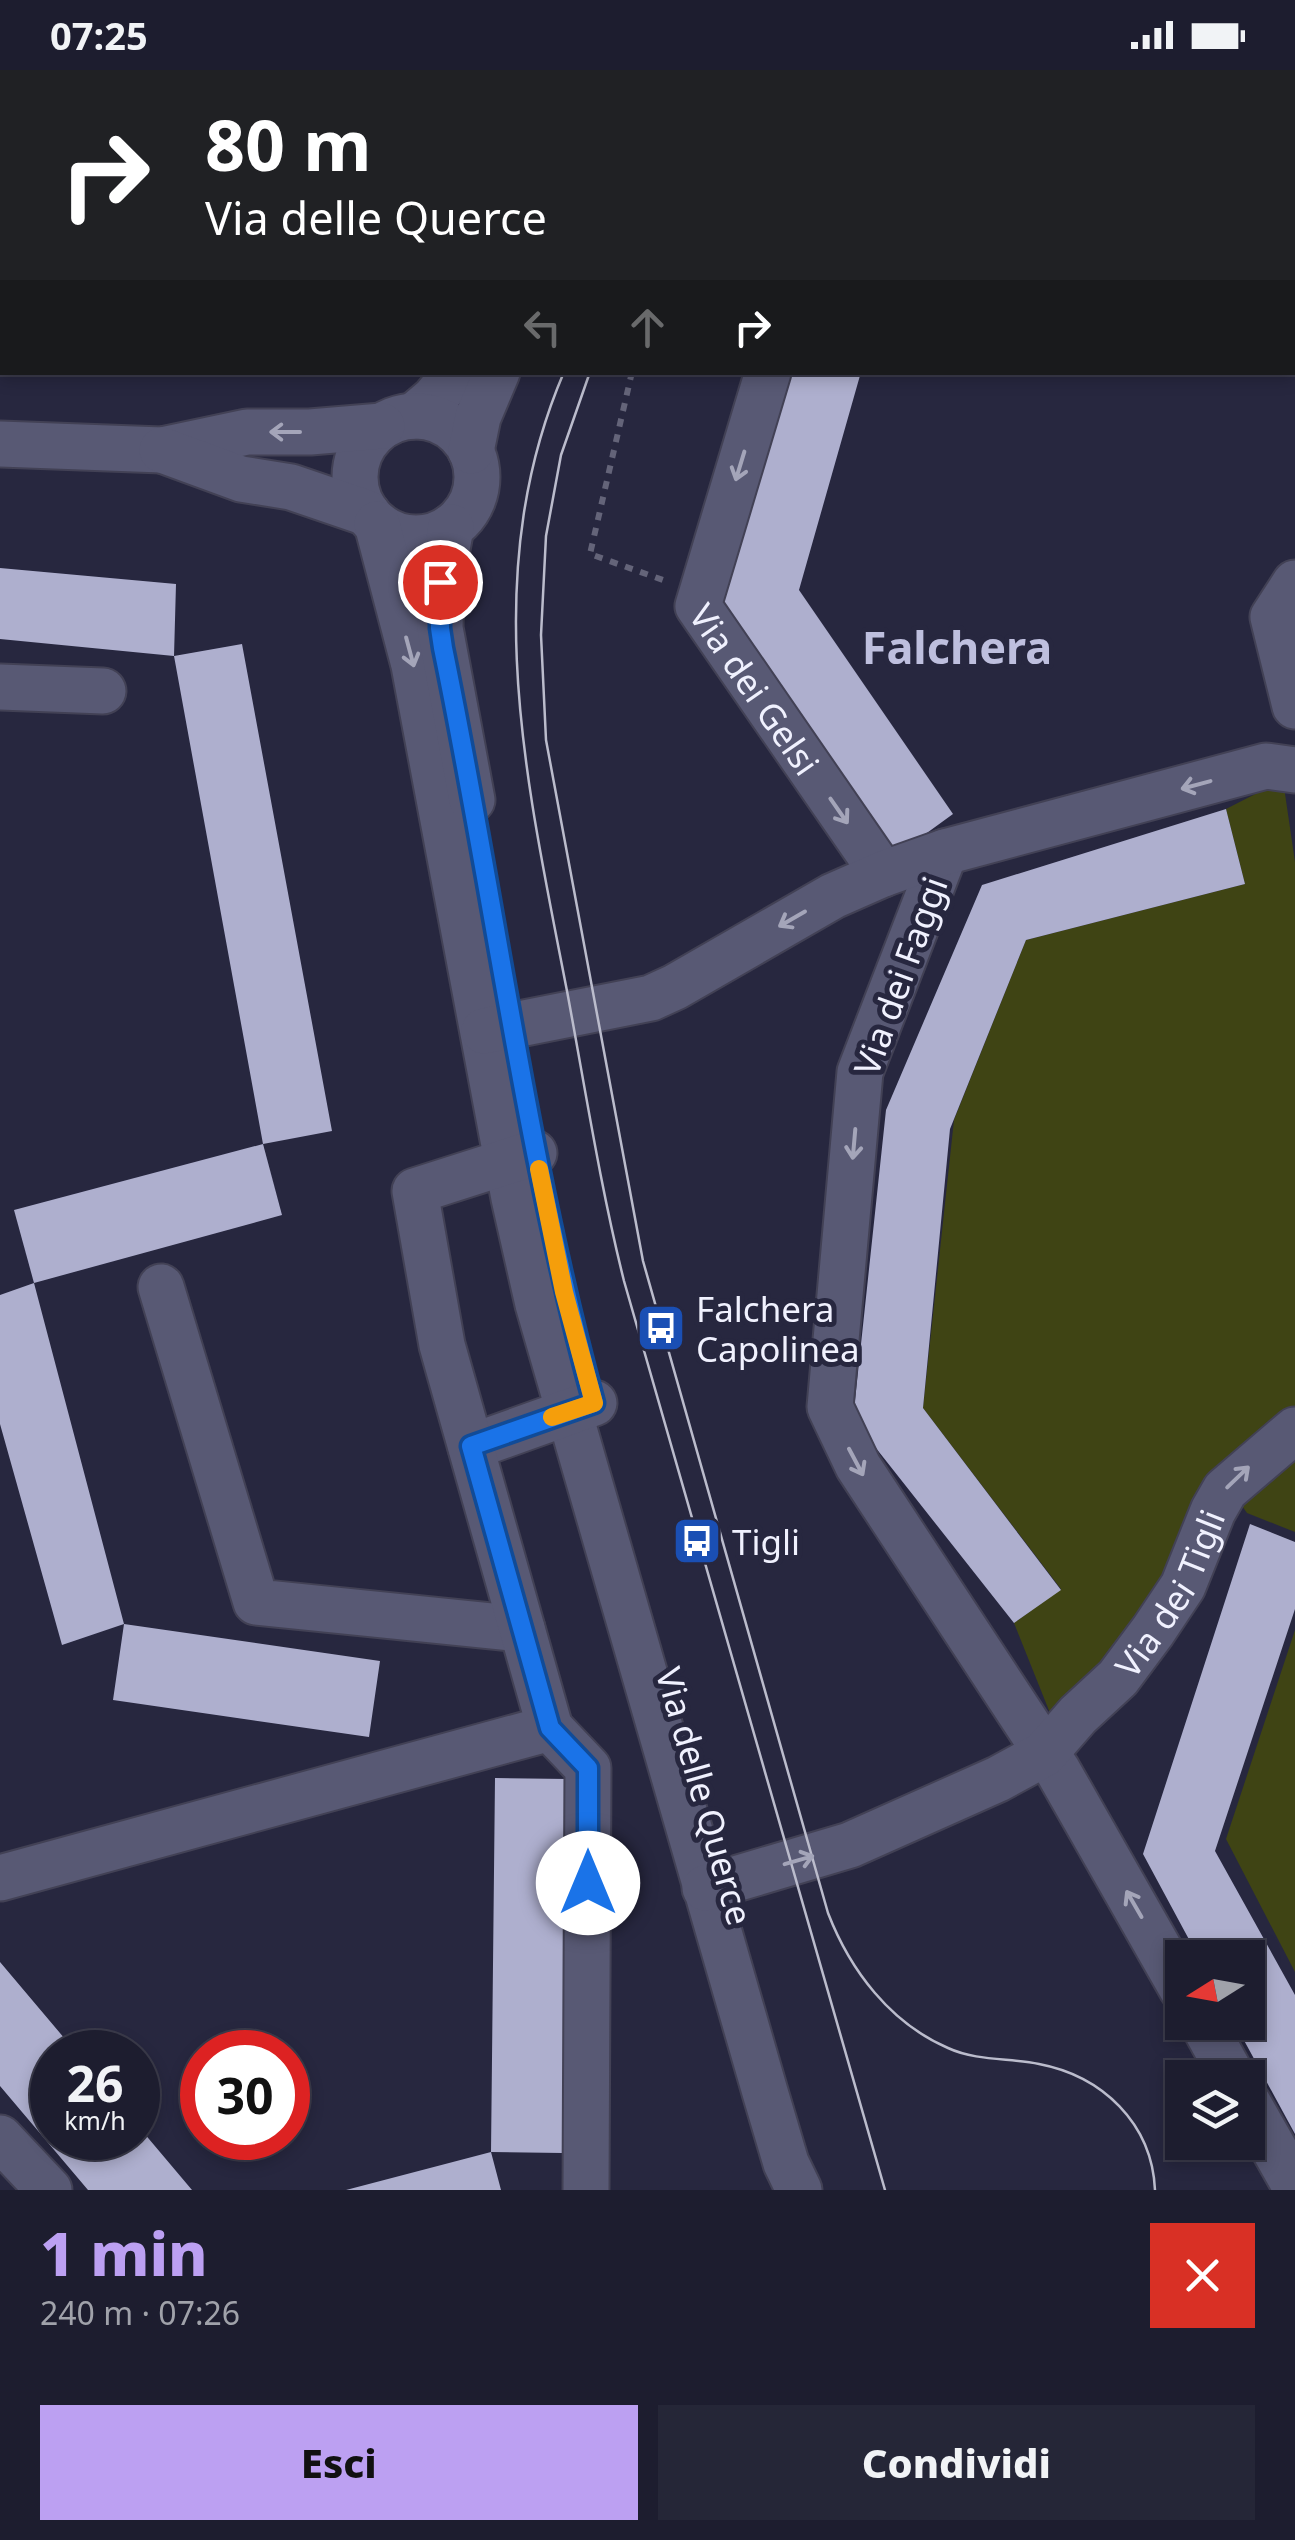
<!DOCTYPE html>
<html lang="it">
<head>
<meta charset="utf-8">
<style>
  :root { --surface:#1d1d2f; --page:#252637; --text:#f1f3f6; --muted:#a0a2aa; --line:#3b3b4b; --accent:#bca0f2 }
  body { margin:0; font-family:"Noto Sans",sans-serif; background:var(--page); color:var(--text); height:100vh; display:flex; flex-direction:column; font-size:38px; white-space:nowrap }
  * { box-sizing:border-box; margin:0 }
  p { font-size:32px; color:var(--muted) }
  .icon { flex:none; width:55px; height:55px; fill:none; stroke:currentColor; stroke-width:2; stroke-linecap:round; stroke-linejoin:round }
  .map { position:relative; height:2120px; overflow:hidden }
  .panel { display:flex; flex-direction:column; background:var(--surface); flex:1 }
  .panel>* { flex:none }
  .hud { position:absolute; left:0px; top:0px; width:1295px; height:305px; box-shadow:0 5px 15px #0003,0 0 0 2px var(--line); background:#202124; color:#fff; overflow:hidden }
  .needle { width:65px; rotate:259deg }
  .buttons { position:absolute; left:1165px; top:1870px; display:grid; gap:20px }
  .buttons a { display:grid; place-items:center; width:100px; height:100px; border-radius:0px; background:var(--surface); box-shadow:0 5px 15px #0003,0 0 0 2px var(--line); font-size:50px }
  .speed { position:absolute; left:30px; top:1960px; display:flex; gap:20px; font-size:50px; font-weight:700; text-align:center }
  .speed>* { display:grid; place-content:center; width:130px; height:130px; border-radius:50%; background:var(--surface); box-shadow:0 5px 15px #0003,0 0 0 2px var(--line); line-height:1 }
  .speed small { font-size:25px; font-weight:400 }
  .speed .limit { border:15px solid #d22; background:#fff; color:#111 }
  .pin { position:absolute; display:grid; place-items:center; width:85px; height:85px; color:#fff; margin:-42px; border:5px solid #fff; border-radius:50%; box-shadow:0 2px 10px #0007 }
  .me { position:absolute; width:110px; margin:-55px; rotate:0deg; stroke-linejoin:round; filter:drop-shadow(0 0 8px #0008) }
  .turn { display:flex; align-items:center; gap:35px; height:210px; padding:0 40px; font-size:45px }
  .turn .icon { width:130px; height:130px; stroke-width:2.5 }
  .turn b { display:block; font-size:70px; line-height:85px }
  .lanes { display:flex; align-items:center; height:95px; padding:0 40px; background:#0003; justify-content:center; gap:50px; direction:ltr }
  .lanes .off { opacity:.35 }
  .round { display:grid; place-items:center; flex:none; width:105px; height:105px; border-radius:0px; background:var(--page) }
  .headline { display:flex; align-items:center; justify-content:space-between; height:170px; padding:0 40px }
  h1 { font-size:60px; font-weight:800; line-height:75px; color:var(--accent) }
  .cta { display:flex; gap:20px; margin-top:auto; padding:20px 40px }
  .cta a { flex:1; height:115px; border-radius:0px; background:var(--accent); color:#111; font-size:40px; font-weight:800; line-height:115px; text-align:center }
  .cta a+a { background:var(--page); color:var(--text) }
  .status { display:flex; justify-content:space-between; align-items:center; height:70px; padding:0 50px; background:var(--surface); direction:ltr }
  .status svg { height:28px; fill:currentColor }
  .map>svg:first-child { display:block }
  .green { fill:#3f4414 }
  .building { fill:#aeafce }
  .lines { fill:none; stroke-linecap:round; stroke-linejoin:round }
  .minor-casing { stroke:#424155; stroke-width:49 }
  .path { stroke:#646479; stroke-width:6; stroke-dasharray:8 8; stroke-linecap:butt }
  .minor { stroke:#585974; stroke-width:45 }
  .tram { stroke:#bbbccc; stroke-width:2.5 }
  .oneway { stroke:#a4a5b9 }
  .route-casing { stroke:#114b97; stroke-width:25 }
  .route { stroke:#1a73e8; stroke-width:18 }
  .slow { stroke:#f59e0b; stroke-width:18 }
  .labels { text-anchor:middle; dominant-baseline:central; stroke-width:10; stroke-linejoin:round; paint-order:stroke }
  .street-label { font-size:35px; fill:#f0f1fe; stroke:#27273f }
  .poi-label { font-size:35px; fill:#f0f1fe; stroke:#27273f; text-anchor:start }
  .district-label { font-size:45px; font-weight:bold; fill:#bebfde; stroke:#27273f }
</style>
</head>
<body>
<div class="status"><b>07:25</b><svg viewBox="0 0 49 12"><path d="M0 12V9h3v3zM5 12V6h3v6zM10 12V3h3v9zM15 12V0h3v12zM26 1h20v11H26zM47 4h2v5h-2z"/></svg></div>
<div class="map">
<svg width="1295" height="2120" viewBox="0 0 1295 2120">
  <rect width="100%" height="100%" fill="#27273f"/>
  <g class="green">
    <polygon points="1283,710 1295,792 1295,1341 1163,1525 1056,1658 1014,1553 1061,1519 923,1338 954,1050 1026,870 1245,814 1226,739"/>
    <polygon points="1295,1391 1295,1462 1247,1443 1242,1436"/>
    <polygon points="1295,1560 1295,1902 1226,1769"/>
  </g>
  <g class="building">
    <polygon points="783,302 861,302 799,520 953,744 891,789 711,538"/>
    <polygon points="0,498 176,514 174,586 242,574 332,1061 263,1074 174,586 0,569"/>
    <polygon points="1226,739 1245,814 1026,870 950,1059 923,1338 1061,1520 1014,1553 853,1349 886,1040 982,815"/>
    <polygon points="263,1074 282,1145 34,1213 14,1140"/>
    <polygon points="34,1213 124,1554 380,1591 369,1667 113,1630 124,1554 62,1575 0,1354 0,1225"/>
    <polygon points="1250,1454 1295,1472 1295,1539 1215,1781 1295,1925 1295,2064 1234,1952 1248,1952 1248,1888 1199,1888 1143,1784"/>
    <polygon points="495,1708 568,1709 563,2083 491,2082 501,2120 346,2120 491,2082"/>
    <polygon points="0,1892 76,1982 52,1982 52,2068 138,2068 138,2056 192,2120 88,2120 0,2016"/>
  </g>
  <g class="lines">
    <g class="minor-casing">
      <g id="minor">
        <polyline points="494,2 495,0"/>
        <polyline points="621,2 622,0"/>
        <polyline points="927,2 936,0"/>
        <polyline points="1292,5 1295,8"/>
        <path id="s1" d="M768,302L698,536L883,804"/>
        <polyline points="414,346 434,329 456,302"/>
        <circle cx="416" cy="407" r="61"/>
        <polyline points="0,374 162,380 247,362 310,362 382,356"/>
        <polyline points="162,380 241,409 291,417 367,443"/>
        <polyline points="471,381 478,347 497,302"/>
        <polyline points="377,454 414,595 514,1128 538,1234 765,2022 786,2093 799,2120"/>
        <polyline points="451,457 441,512 440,558 472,730"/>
        <polyline points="1295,513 1273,547 1295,636"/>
        <polyline points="0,617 103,621"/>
        <polyline points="945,782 860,1002 830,1337 858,1396 1058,1701 1182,1919"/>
        <polyline points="484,961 651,928 675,917 833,826 883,804 945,782 1266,696 1295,700"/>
        <polyline points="161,1217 256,1532 522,1559"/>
        <polyline points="471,1377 594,1333"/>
        <polyline points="550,1658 588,1698 586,2120"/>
        <polyline points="0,1808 550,1658 442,1275 415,1121 534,1083"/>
        <path id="s2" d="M705,1818L850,1775L998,1709L1044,1684L1078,1645L1118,1608L1153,1561L1183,1516L1213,1441L1225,1420L1295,1360"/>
        <polyline points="1202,1952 1233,2008"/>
        <polyline points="1248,2033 1295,2116"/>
        <polyline points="0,2068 49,2120"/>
      </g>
    </g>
    <polyline class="path" points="632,302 590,484 663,510"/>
    <use href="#minor" class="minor"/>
    <g class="tram">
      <polyline points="703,2 704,0"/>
      <polyline points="727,2 728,0"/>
      <path d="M564,302C477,505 527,714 567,921C585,1017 600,1115 624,1211L885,2120"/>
      <path d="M590,302L561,385L546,466L541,565L546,670L643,1191L828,1843C850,1900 890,1953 948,1978C976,1991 1009,1988 1039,1994C1102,2006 1152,2053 1155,2120"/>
    </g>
  </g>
  <defs><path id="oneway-shaft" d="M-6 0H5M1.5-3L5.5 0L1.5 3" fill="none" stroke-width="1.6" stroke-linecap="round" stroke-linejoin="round" transform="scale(2.5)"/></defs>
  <g class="oneway">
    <use href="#oneway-shaft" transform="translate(285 362) rotate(-180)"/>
    <use href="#oneway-shaft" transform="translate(740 396) rotate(107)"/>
    <use href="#oneway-shaft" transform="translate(410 582) rotate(75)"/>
    <use href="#oneway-shaft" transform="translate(1196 715) rotate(165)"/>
    <use href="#oneway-shaft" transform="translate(839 741) rotate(55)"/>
    <use href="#oneway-shaft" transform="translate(792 849) rotate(150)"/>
    <use href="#oneway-shaft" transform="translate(854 1074) rotate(95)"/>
    <use href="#oneway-shaft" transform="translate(856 1392) rotate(62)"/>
    <use href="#oneway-shaft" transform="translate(1238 1407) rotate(-44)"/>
    <use href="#oneway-shaft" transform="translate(799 1790) rotate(-16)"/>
    <use href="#oneway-shaft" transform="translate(1134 1834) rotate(-120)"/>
  </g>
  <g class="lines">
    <g class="route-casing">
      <path id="route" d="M440,512V558L443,578C495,830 526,1086 594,1333L471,1376L550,1658L588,1698V1813"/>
    </g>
    <use href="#route" class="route"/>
    <polyline class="slow" points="539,1099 564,1222 594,1333 552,1347"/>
  </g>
  <defs>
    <g id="bus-square" transform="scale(2.5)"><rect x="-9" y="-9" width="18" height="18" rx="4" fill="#1a4fb4" stroke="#27273f"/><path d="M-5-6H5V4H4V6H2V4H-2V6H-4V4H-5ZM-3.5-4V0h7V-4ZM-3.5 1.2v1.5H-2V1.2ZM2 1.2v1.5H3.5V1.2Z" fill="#fff"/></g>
  </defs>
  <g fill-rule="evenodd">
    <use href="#bus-square" x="661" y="1258"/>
    <use href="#bus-square" x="697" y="1471"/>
  </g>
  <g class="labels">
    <g class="street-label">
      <text stroke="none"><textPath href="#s1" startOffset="345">Via dei Gelsi</textPath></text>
      <text transform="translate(900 906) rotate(-70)">Via dei Faggi</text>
      <text stroke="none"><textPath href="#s2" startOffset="572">Via dei Tigli</textPath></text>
      <text transform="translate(705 1726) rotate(74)">Via delle Querce</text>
    </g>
    <g class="poi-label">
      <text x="696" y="1238">Falchera<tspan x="696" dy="40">Capolinea</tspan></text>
      <text x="732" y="1471">Tigli</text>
    </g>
    <g class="district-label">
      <text x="957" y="576">Falchera</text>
    </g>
  </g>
</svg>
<div class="buttons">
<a><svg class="needle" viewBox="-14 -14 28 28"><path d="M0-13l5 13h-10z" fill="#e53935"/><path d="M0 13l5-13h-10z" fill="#a0a2aa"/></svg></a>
<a><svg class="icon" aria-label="layers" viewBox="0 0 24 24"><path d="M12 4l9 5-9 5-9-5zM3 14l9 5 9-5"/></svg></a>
</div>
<div class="speed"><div>26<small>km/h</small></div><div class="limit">30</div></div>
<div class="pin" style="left:440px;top:512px;background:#d93025"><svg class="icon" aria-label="arrive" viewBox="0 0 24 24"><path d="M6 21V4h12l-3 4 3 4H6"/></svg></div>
<svg class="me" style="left:588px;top:1813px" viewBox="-20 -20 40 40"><circle r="19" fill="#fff"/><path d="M0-13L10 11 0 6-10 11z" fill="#1a73e8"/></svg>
<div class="hud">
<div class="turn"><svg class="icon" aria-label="right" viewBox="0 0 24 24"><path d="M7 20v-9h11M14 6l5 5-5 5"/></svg><div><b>80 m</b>Via delle Querce</div></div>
<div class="lanes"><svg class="icon off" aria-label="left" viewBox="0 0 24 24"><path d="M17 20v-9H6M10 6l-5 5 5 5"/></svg><svg class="icon off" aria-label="ahead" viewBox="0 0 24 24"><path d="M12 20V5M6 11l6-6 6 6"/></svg><svg class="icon" aria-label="right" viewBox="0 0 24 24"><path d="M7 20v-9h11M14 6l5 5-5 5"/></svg></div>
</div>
</div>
<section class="panel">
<div class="headline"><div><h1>1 min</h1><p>240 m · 07:26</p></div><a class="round" style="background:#d93025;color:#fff"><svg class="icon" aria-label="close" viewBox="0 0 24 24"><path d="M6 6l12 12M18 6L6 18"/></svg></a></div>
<div class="cta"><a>Esci</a><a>Condividi</a></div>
</section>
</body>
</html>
